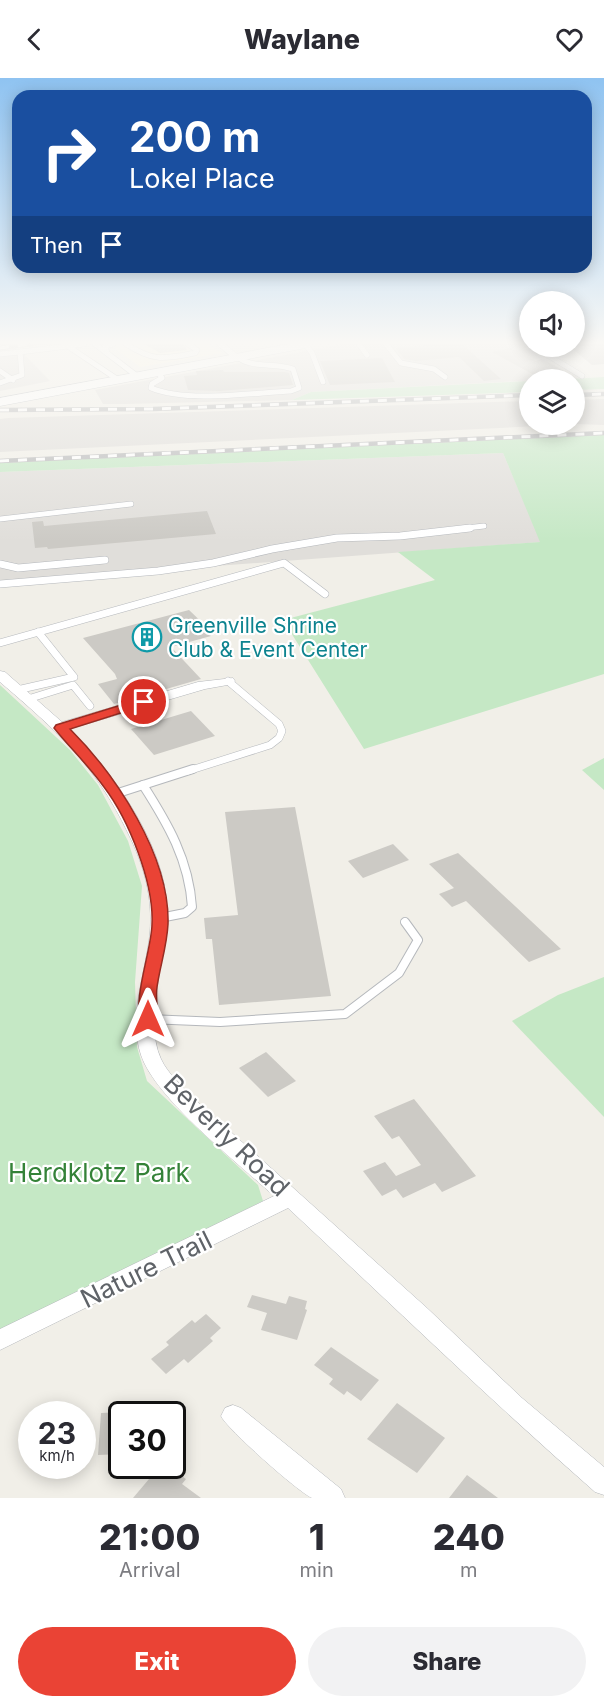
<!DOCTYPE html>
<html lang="en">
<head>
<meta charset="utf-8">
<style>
  :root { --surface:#fff; --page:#f2f2f3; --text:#2b2b33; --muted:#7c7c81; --accent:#ea4335 }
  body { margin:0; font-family:Inter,sans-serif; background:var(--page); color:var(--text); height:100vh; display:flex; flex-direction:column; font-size:22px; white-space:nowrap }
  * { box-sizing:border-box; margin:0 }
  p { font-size:20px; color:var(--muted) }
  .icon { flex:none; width:33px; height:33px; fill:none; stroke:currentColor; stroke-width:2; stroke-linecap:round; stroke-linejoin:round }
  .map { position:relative; height:1420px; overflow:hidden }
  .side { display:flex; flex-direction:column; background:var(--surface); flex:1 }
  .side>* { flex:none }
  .top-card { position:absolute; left:12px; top:12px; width:580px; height:183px; border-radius:18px; box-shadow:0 3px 15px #0003; background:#1a4fa0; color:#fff; overflow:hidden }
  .fabs { position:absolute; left:519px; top:213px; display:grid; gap:12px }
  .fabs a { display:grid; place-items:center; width:66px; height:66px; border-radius:50%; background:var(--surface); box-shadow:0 3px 15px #0003; font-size:30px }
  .speed { position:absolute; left:18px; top:1323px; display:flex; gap:12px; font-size:30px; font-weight:700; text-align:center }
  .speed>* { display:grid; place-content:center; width:78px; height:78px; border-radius:50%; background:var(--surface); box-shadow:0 3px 15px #0003; line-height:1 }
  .speed small { font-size:15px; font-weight:400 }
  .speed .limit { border:3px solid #111; border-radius:9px; background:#fff; color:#111 }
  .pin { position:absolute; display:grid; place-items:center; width:51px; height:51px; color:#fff; margin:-26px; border:3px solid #fff; border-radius:50%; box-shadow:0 2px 6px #0007 }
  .me { position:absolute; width:66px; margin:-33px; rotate:0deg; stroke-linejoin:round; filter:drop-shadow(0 0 4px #0008) }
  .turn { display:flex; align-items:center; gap:21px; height:126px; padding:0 18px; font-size:27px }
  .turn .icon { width:78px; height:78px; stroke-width:2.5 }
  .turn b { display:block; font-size:42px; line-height:51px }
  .then { display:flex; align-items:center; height:57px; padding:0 18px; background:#0003; gap:12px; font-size:22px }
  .eta { display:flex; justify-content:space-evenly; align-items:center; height:102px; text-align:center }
  .eta b { font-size:36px; font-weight:800; line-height:42px }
  .cta { display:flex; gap:12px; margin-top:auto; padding:12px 18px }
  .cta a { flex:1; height:69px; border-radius:36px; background:var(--accent); color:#fff; font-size:24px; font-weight:800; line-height:69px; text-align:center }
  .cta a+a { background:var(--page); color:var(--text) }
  header { display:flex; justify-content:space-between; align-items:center; height:78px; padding:0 18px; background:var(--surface); font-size:27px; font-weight:800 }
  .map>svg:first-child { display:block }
  .commercial { fill:#fef7e0 }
  .industrial { fill:#e0deda }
  .green { fill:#c5e8c5 }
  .building { fill:#cccac5 }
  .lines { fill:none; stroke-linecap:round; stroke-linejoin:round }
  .lane-far2-casing { stroke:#b5b8bc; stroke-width:6 }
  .lane-far1-casing { stroke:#b5b8bc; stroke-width:8 }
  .lane-casing { stroke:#b5b8bc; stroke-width:10 }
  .street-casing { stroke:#b5b8bc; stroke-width:1 }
  .secondary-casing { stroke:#b6babf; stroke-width:1 }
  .lane-far2 { stroke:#fff; stroke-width:5 }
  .lane-far1 { stroke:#fff; stroke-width:7 }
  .lane { stroke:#fff; stroke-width:8 }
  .street { fill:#fff; fill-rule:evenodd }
  .secondary { fill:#fff; fill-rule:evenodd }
  .rail-casing { stroke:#b6b7b8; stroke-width:4.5 }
  .rail { stroke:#fff; stroke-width:3; stroke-dasharray:9; stroke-linecap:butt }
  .route { fill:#ea4335; stroke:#982c22; stroke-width:1.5 }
  .labels { text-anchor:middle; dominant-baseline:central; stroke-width:4.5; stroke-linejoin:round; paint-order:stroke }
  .culture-label { font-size:21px; fill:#0d838f; stroke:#fff; text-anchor:start }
  .near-street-label { font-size:26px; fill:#5f6368; stroke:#fff }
  .near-park-label { font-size:26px; fill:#348238; stroke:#fff }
</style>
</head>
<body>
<header><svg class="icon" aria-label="back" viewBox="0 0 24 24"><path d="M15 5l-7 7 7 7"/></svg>Waylane<svg class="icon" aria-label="heart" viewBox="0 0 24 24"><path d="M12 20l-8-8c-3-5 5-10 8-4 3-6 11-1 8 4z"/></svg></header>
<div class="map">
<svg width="604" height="1420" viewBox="0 0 604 1420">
  <rect width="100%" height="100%" fill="#f1efe8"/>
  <polygon class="commercial" points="109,266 208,266 222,275 140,289"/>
  <g class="industrial">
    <polygon points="0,266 50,266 18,270 50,303 0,313"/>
    <polygon points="344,266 521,266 575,300 311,314 292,322 124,326 103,326 95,312"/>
    <polygon points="604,321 604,347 575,346 575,322"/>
    <polygon points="529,323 530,346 560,347 0,374 0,341 8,340"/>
    <polygon points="503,375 541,464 0,504 0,394"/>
  </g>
  <g class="green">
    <polygon points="604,299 604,311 575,312 574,302 553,302"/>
    <polygon points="529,303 529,314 292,322 311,314"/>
    <polygon points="604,357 604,596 364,671 283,542 435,502 398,474 540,464 503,375 0,394 0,385"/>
    <polygon points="0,607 70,672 98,707 128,763 142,808 135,904 137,969 147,1003 258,1107 263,1123 0,1253"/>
    <polygon points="604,680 604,712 582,692"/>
    <polygon points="604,899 604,1039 512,943 558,917"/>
  </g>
  <g class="building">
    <polygon points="144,266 183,266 187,272 160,275"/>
    <polygon points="436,266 462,266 501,301 484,303 459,279 416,283 404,281 396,270"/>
    <polygon points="574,266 604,266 604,286 592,287 569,268 574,268"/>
    <polygon points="510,270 536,283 542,281 561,292 534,297 492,274"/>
    <polygon points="382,280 395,304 330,307 320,283"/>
    <polygon points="223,292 224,294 285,294 289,295 293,307 220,313 188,312 184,298 197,297 196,293"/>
    <polygon points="207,433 216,456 48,471 47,469 35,470 32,444 43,443 44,448"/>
    <polygon points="189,532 213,555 209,556 211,558 171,569 201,601 114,626 98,606 117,601 115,596 83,560"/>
    <polygon points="191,633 215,658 154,677 131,651"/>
    <polygon points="295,729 331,918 219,927 212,861 206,861 204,840 238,837 225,734"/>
    <polygon points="393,766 409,782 363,800 348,783"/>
    <polygon points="458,775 561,871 529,884 466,823 452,829 439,816 454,810 429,786"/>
    <polygon points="266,974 296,1003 268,1019 239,990"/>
    <polygon points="414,1021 476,1098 442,1114 435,1105 403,1120 396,1111 382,1118 363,1093 385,1084 396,1098 421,1087 399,1058 392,1061 374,1038"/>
    <polygon points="252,1217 286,1226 289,1218 307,1223 305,1231 307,1232 297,1262 261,1252 267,1235 247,1229"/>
    <polygon points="206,1236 221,1250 210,1260 213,1263 188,1285 184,1281 166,1296 151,1281 169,1267 166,1264 192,1242 195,1245"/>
    <polygon points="331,1269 379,1302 361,1323 347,1313 344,1317 329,1306 333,1301 314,1287"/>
    <polygon points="397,1325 445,1360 417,1395 367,1361"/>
    <polygon points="122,1334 122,1376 98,1377 101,1335"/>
    <polygon points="160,1388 167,1388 186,1401 182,1406 201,1420 133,1420"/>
    <polygon points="467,1397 498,1420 449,1420"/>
  </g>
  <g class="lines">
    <g class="lane-far2-casing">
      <g id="lane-far2">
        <polyline points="95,266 137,298"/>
        <path d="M126,266C154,284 164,281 195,275L197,272L188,266"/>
        <polyline points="305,266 312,275 323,304"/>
        <polyline points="359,266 367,277"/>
        <polyline points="386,266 401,285 434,291 445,299"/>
        <polyline points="66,267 117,301"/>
        <polyline points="533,268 582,298"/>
        <polyline points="107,275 105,268 113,266"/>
        <polyline points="0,276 20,274"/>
        <polyline points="0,293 13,302"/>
        <path d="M158,294L162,300L152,306L151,310C188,325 251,315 291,313L299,310L293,291C274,284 254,291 237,279"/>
        <polyline points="0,305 22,297 20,274 84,266"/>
        <polyline points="0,441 131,426"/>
        <polyline points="457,451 484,448"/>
      </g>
    </g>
    <g class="lane-far1-casing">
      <g id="lane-far1">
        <polyline points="0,486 18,490 105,482"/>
        <polyline points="0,506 158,493 213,485 272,471 337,460 400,458 470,450"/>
        <polyline points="0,565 284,485 325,516"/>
        <polyline points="17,612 74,599 38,554"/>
        <polyline points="28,621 73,607 90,628"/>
        <polyline points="188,693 270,667 279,660 282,653 279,646 228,603"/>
      </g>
    </g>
    <g class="lane-casing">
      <g id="lane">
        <path d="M143,707C168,746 189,782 192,829L185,835L160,840"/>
        <polyline points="115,716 193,691"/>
        <polyline points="148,941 220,944 345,936 399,895 418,862 405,844"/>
      </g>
    </g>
    <g class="street-casing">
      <g id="street">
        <polygon points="216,266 225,266 241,279 234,281"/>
        <path d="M0,593L5,594L62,644L198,604L233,600L235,603L233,606L205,611L69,651C111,691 159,760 166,818C172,867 141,938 161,981C168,996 182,1008 193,1020L427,1230L522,1320L604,1389V1417L595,1414C490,1322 390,1225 288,1130L0,1272V1251L274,1118C238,1085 155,1020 141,977C128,938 146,894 150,855C153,819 144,787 128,755C95,686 57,653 0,604Z"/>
        <path d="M233,1327L241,1330L341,1411L345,1420C336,1420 320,1420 312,1420C298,1414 226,1350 221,1338L225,1330Z"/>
      </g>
    </g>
    <g class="secondary-casing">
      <polygon id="secondary" points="289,266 312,266 306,270 0,328 0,320"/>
    </g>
    <use href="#lane-far2" class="lane-far2"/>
    <use href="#lane-far1" class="lane-far1"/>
    <use href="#lane" class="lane"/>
    <use href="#street" class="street"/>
    <use href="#secondary" class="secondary"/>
    <g class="rail-casing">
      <g id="rail">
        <polyline points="0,270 31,266"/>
        <polyline points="574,317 604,316"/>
        <polyline points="0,332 153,331 530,317"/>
        <polyline points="0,383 604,355"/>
      </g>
    </g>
    <use href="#rail" class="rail"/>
  </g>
  <linearGradient id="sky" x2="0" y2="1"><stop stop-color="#8fc3f1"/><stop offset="0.57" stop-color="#f9f8f5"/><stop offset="1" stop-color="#f9f8f5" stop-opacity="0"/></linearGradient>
  <rect width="604" height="464" fill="url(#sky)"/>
  <path class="route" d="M144,620L149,621L151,624L149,626L70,651C116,697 170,778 168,846C167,868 160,888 157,909C155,921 160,935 154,945H142C131,925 152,871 152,846C154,805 129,742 104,709C89,688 70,670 54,650L56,647Z"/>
  <defs>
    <g id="building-ring" transform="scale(1.5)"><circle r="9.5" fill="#fff" stroke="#0f9aa8" stroke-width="1.5"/><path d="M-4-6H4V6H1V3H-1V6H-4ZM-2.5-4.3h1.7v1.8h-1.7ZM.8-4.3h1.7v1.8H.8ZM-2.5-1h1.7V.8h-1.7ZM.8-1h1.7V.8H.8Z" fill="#0f9aa8"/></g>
  </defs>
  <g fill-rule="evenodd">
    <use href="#building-ring" x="147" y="559"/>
  </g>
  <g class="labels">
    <g class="culture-label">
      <text x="168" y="547">Greenville Shrine<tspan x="168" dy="24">Club &amp; Event Center</tspan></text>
    </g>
    <g class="near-street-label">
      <text transform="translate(227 1057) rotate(44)">Beverly Road</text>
      <text transform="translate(146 1191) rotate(-26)">Nature Trail</text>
    </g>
    <g class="near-park-label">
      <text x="99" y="1094">Herdklotz Park</text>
    </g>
  </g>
</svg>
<div class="fabs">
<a><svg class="icon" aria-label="sound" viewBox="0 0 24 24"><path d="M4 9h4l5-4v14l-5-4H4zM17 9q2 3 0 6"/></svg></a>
<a><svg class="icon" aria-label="layers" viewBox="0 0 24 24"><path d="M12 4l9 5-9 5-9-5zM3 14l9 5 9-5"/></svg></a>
</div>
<div class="speed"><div>23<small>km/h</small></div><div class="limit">30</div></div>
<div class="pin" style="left:144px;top:624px;background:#d93025"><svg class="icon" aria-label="arrive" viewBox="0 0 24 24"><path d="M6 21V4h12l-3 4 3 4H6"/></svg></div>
<svg class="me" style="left:148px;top:941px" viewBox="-20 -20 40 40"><path d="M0-17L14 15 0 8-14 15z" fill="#ea4335" stroke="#fff" stroke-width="4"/></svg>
<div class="top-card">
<div class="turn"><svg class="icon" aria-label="right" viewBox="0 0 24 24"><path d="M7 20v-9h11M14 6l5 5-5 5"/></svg><div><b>200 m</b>Lokel Place</div></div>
<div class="then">Then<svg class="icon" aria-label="arrive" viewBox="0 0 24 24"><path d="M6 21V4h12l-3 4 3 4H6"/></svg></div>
</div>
</div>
<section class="side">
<div class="eta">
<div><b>21:00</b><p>Arrival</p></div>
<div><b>1</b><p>min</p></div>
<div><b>240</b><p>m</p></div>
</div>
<div class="cta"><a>Exit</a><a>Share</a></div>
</section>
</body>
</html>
